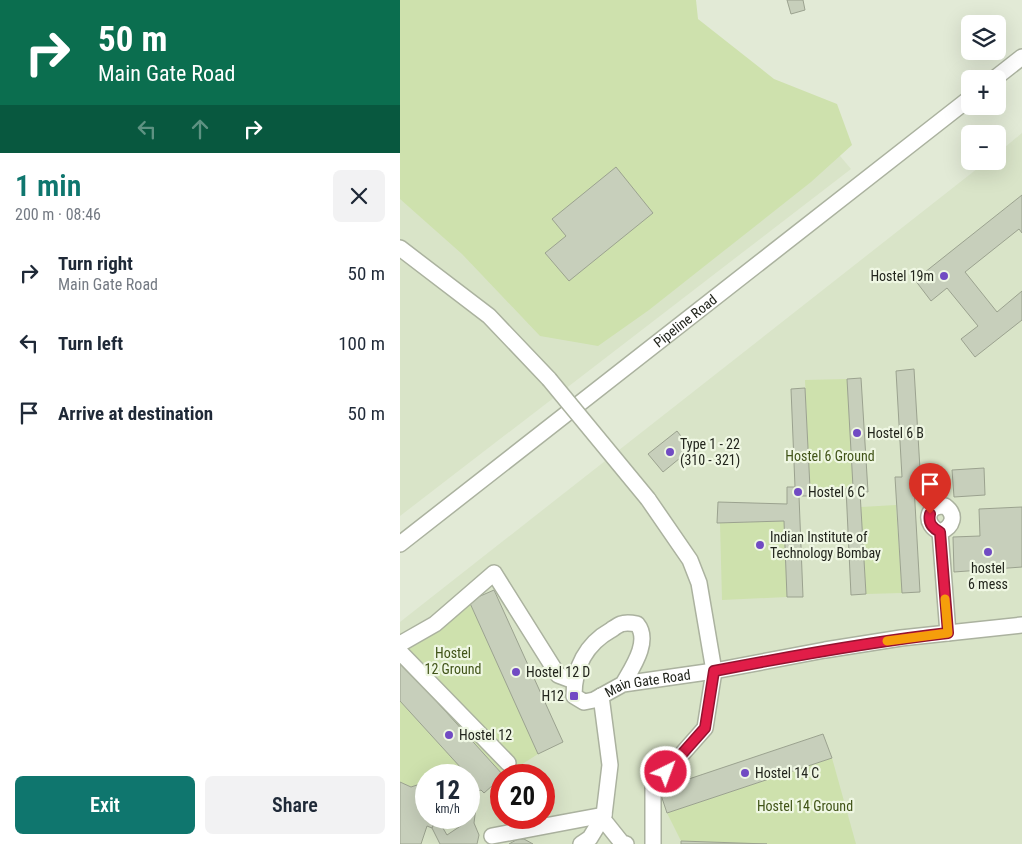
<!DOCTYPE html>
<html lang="en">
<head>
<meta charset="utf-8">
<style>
  :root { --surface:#fff; --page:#f2f2f3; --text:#1f2937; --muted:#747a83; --accent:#0f766e }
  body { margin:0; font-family:"Roboto Condensed",sans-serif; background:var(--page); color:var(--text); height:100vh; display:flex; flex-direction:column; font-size:19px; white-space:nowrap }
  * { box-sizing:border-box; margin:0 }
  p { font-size:16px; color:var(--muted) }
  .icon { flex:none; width:28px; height:28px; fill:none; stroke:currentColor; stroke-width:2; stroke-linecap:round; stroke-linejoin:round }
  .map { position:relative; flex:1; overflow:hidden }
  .details { display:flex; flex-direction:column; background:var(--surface); width:400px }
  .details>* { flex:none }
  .top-card { background:#0b6e4f; color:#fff; overflow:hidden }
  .fabs { position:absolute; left:561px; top:15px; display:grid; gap:10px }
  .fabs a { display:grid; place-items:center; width:45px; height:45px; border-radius:8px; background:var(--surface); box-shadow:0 5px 20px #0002; font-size:25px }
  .speed { position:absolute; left:15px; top:764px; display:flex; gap:10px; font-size:25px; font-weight:700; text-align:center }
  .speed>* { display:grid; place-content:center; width:65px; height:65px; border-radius:50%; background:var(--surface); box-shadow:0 5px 20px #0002; line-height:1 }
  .speed small { font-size:12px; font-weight:400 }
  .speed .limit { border:8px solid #d22; background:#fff; color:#111 }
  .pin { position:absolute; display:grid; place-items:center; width:42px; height:42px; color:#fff; margin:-51px -21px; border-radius:50% 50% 50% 0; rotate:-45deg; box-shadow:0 0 5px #0007 }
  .pin .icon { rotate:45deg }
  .me { position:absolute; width:55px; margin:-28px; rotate:42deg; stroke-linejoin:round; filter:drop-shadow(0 0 4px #0008) }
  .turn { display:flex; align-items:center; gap:18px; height:105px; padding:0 15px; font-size:22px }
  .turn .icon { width:65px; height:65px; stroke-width:2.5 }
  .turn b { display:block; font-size:35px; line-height:42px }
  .lanes { display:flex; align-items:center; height:48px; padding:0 15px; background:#0003; justify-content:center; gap:25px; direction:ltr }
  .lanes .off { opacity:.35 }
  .round { display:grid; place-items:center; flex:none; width:52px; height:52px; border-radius:8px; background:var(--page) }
  .overview { display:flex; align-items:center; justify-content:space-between; height:85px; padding:0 15px }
  h1 { font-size:30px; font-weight:600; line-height:38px; color:var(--accent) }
  .cta { display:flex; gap:10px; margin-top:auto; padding:10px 15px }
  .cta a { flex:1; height:58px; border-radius:8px; background:var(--accent); color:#fff; font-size:20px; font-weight:600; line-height:58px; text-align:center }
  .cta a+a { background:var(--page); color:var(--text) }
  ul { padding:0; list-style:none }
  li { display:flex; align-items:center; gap:15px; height:70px; padding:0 15px }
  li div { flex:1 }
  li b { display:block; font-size:19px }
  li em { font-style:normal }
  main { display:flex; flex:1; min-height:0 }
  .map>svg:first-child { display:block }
  .built { fill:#d9e4c8; fill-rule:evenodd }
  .green { fill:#cee1ad }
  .building { fill:#c7cfbb; stroke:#9ba28f }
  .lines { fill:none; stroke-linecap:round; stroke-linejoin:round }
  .minor-casing { stroke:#abb29f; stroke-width:18 }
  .minor { stroke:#fff; stroke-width:15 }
  .minor-bridge-casing { stroke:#abb29f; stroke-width:18; stroke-linecap:butt }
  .minor-bridge { stroke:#fff; stroke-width:15 }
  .route-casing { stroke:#92132f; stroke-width:12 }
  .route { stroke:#e11d48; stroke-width:9 }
  .slow { stroke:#f59e0b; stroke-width:9 }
  .poi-dot { fill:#714bc3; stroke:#eff7e3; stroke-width:2 }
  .labels { text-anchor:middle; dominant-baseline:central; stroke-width:4.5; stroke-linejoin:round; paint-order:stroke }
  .poi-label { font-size:14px; fill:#22251d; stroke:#eff7e3; text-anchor:start }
  .street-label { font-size:14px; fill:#22251d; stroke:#eff7e3 }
  .park-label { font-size:14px; fill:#415418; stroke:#eff7e3 }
</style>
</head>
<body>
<main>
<section class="details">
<div class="top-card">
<div class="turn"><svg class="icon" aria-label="right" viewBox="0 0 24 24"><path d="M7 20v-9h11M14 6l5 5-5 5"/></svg><div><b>50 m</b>Main Gate Road</div></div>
<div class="lanes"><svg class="icon off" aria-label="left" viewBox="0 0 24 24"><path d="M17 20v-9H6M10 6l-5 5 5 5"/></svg><svg class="icon off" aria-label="ahead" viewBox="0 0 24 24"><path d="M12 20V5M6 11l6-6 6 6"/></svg><svg class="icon" aria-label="right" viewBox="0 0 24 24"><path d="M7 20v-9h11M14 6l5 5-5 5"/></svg></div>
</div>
<div class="overview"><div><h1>1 min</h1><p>200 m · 08:46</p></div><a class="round"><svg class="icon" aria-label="close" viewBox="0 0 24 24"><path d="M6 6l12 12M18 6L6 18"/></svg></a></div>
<ul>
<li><svg class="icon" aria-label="right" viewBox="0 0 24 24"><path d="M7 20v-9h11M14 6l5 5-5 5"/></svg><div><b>Turn right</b><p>Main Gate Road</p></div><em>50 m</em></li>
<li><svg class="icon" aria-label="left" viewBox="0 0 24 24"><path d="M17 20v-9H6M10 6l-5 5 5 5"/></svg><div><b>Turn left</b></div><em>100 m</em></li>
<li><svg class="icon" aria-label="arrive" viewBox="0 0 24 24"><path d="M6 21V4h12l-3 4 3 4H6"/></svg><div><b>Arrive at destination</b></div><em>50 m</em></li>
</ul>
<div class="cta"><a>Exit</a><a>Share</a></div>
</section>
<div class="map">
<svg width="622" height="844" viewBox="0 0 622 844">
  <rect width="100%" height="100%" fill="#e2ead6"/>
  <g class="built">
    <polygon points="0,0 387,93 451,169 0,516"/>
    <path d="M622,133V844H0V622L587,161H598V153ZM26,775H69V818H26ZM101,775H144V818H101Z"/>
  </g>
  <g class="green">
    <polygon points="0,0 296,0 298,19 374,79 437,104 452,145 411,182 249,310 198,346 140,336 62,254 0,199"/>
    <polygon points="447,379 453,487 410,488 405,380"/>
    <polygon points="496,505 502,593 466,594 461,507"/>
    <polygon points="384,521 387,597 322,600 320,523"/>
    <polygon points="69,601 138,754 105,775 103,775 0,661 0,650"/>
    <polygon points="0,701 62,769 45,775 26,775 26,782 11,787 0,782"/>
    <polygon points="432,758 456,844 367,844 281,841 267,813"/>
  </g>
  <g class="building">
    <polygon points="387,0 403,0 405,10 391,14"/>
    <polygon points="216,167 253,213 169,281 145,253 166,236 152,219"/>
    <polygon points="622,195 622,233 619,229 565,272 597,312 622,291 622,320 575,357 561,339 578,326 547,288 531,301 515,280"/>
    <polygon points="514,369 521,486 514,486 520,592 502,593 495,477 502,477 496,371"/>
    <polygon points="461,378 468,492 460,492 466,594 451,595 446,488 453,487 447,379"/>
    <polygon points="405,388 410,488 409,496 399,496 403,597 387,597 384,521 317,523 318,502 387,504 387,487 395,487 391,389"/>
    <polygon points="277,431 291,449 263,472 248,454"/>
    <polygon points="584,468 585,495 554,497 552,470"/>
    <polygon points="622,507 622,567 554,572 553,537 580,536 579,509"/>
    <polygon points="94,590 163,742 138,754 69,601"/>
    <polygon points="0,661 103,775 101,775 101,778 84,793 81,790 69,794 69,775 45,775 62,769 0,701"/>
    <polygon points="423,734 432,758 267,813 259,789"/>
    <polygon points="0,782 11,787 26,782 26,818 37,818 32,828 27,826 21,844 0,844"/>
    <polygon points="78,791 74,823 79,835 77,844 40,844 32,828 37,818 47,835 62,825 65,818 69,818 69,794"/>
    <polygon points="118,839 124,839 133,844 109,844"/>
    <polygon points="281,841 367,844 281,844"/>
  </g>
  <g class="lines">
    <g class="minor-casing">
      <g id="minor">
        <polyline points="594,79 622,57"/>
        <polyline points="0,248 89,316 149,379"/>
        <polyline points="248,499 290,560 299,583 314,671 305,728 253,787 253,844"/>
        <path d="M540,532C553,527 557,515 545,506C526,505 523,524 540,532L548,633"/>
        <path id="s1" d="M0,544L570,98"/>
        <polyline points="0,644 35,624 94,573 158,675 174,681"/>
        <polyline points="0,652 108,763"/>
        <path id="s2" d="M223,684C232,668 251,641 237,624C232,623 226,622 221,624C218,625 214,628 211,630C186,644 174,668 174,696L184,702L194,700L223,684L314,671L425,650L501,638L622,625"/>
        <polyline points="202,818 222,843 226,844"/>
        <polyline points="92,836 204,815"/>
        <polyline points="181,844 190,838 204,815 210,765 201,696"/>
      </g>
    </g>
    <use href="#minor" class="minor"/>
    <g class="minor-bridge-casing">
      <polyline id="minor-bridge" points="149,379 248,499"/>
    </g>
    <use href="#minor-bridge" class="minor-bridge"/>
  </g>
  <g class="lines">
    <g class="route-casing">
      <path id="route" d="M266,772L305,728L314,671C392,656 469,642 548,633L540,532C532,528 528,523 530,514"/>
    </g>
    <use href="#route" class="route"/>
    <polyline class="slow" points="487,641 548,633 545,599"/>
  </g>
  <g class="poi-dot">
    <circle cx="544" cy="276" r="5"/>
    <circle cx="457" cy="433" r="5"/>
    <circle cx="270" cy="452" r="5"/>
    <circle cx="398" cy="492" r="5"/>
    <circle cx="360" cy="545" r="5"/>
    <circle cx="588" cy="552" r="5"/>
    <circle cx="116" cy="672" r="5"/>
    <rect x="169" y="691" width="10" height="10" rx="2.5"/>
    <circle cx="49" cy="735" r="5"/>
    <circle cx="345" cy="773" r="5"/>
  </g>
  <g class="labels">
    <g class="poi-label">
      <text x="534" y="276" text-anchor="end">Hostel 19m</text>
      <text x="467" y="433">Hostel 6 B</text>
      <text x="280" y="444">Type 1 - 22<tspan x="280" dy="16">(310 - 321)</tspan></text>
      <text x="408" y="492">Hostel 6 C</text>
      <text x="370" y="537">Indian Institute of<tspan x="370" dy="16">Technology Bombay</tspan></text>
      <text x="588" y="568" text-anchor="middle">hostel<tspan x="588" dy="16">6 mess</tspan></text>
      <text x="126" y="672">Hostel 12 D</text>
      <text x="164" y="696" text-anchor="end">H12</text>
      <text x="59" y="735">Hostel 12</text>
      <text x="355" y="773">Hostel 14 C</text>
    </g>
    <g class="street-label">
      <text stroke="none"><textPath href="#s1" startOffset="362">Pipeline Road</textPath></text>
      <text stroke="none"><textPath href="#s2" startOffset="252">Main Gate Road</textPath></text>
    </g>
    <g class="park-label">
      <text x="430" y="456">Hostel 6 Ground</text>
      <text x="53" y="653">Hostel<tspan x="53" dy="16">12 Ground</tspan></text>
      <text x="405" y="806">Hostel 14 Ground</text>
    </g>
  </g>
</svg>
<div class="fabs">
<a><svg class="icon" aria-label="layers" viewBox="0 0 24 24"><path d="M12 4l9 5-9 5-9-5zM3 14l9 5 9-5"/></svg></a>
<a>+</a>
<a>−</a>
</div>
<div class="speed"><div>12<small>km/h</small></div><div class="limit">20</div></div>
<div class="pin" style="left:530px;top:514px;background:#d93025"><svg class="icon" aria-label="arrive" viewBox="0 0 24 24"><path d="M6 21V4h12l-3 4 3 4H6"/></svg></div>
<svg class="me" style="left:266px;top:772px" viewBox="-20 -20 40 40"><circle r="17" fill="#e11d48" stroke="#fff" stroke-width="3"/><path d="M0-11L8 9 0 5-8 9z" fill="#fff"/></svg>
</div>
</main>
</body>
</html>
